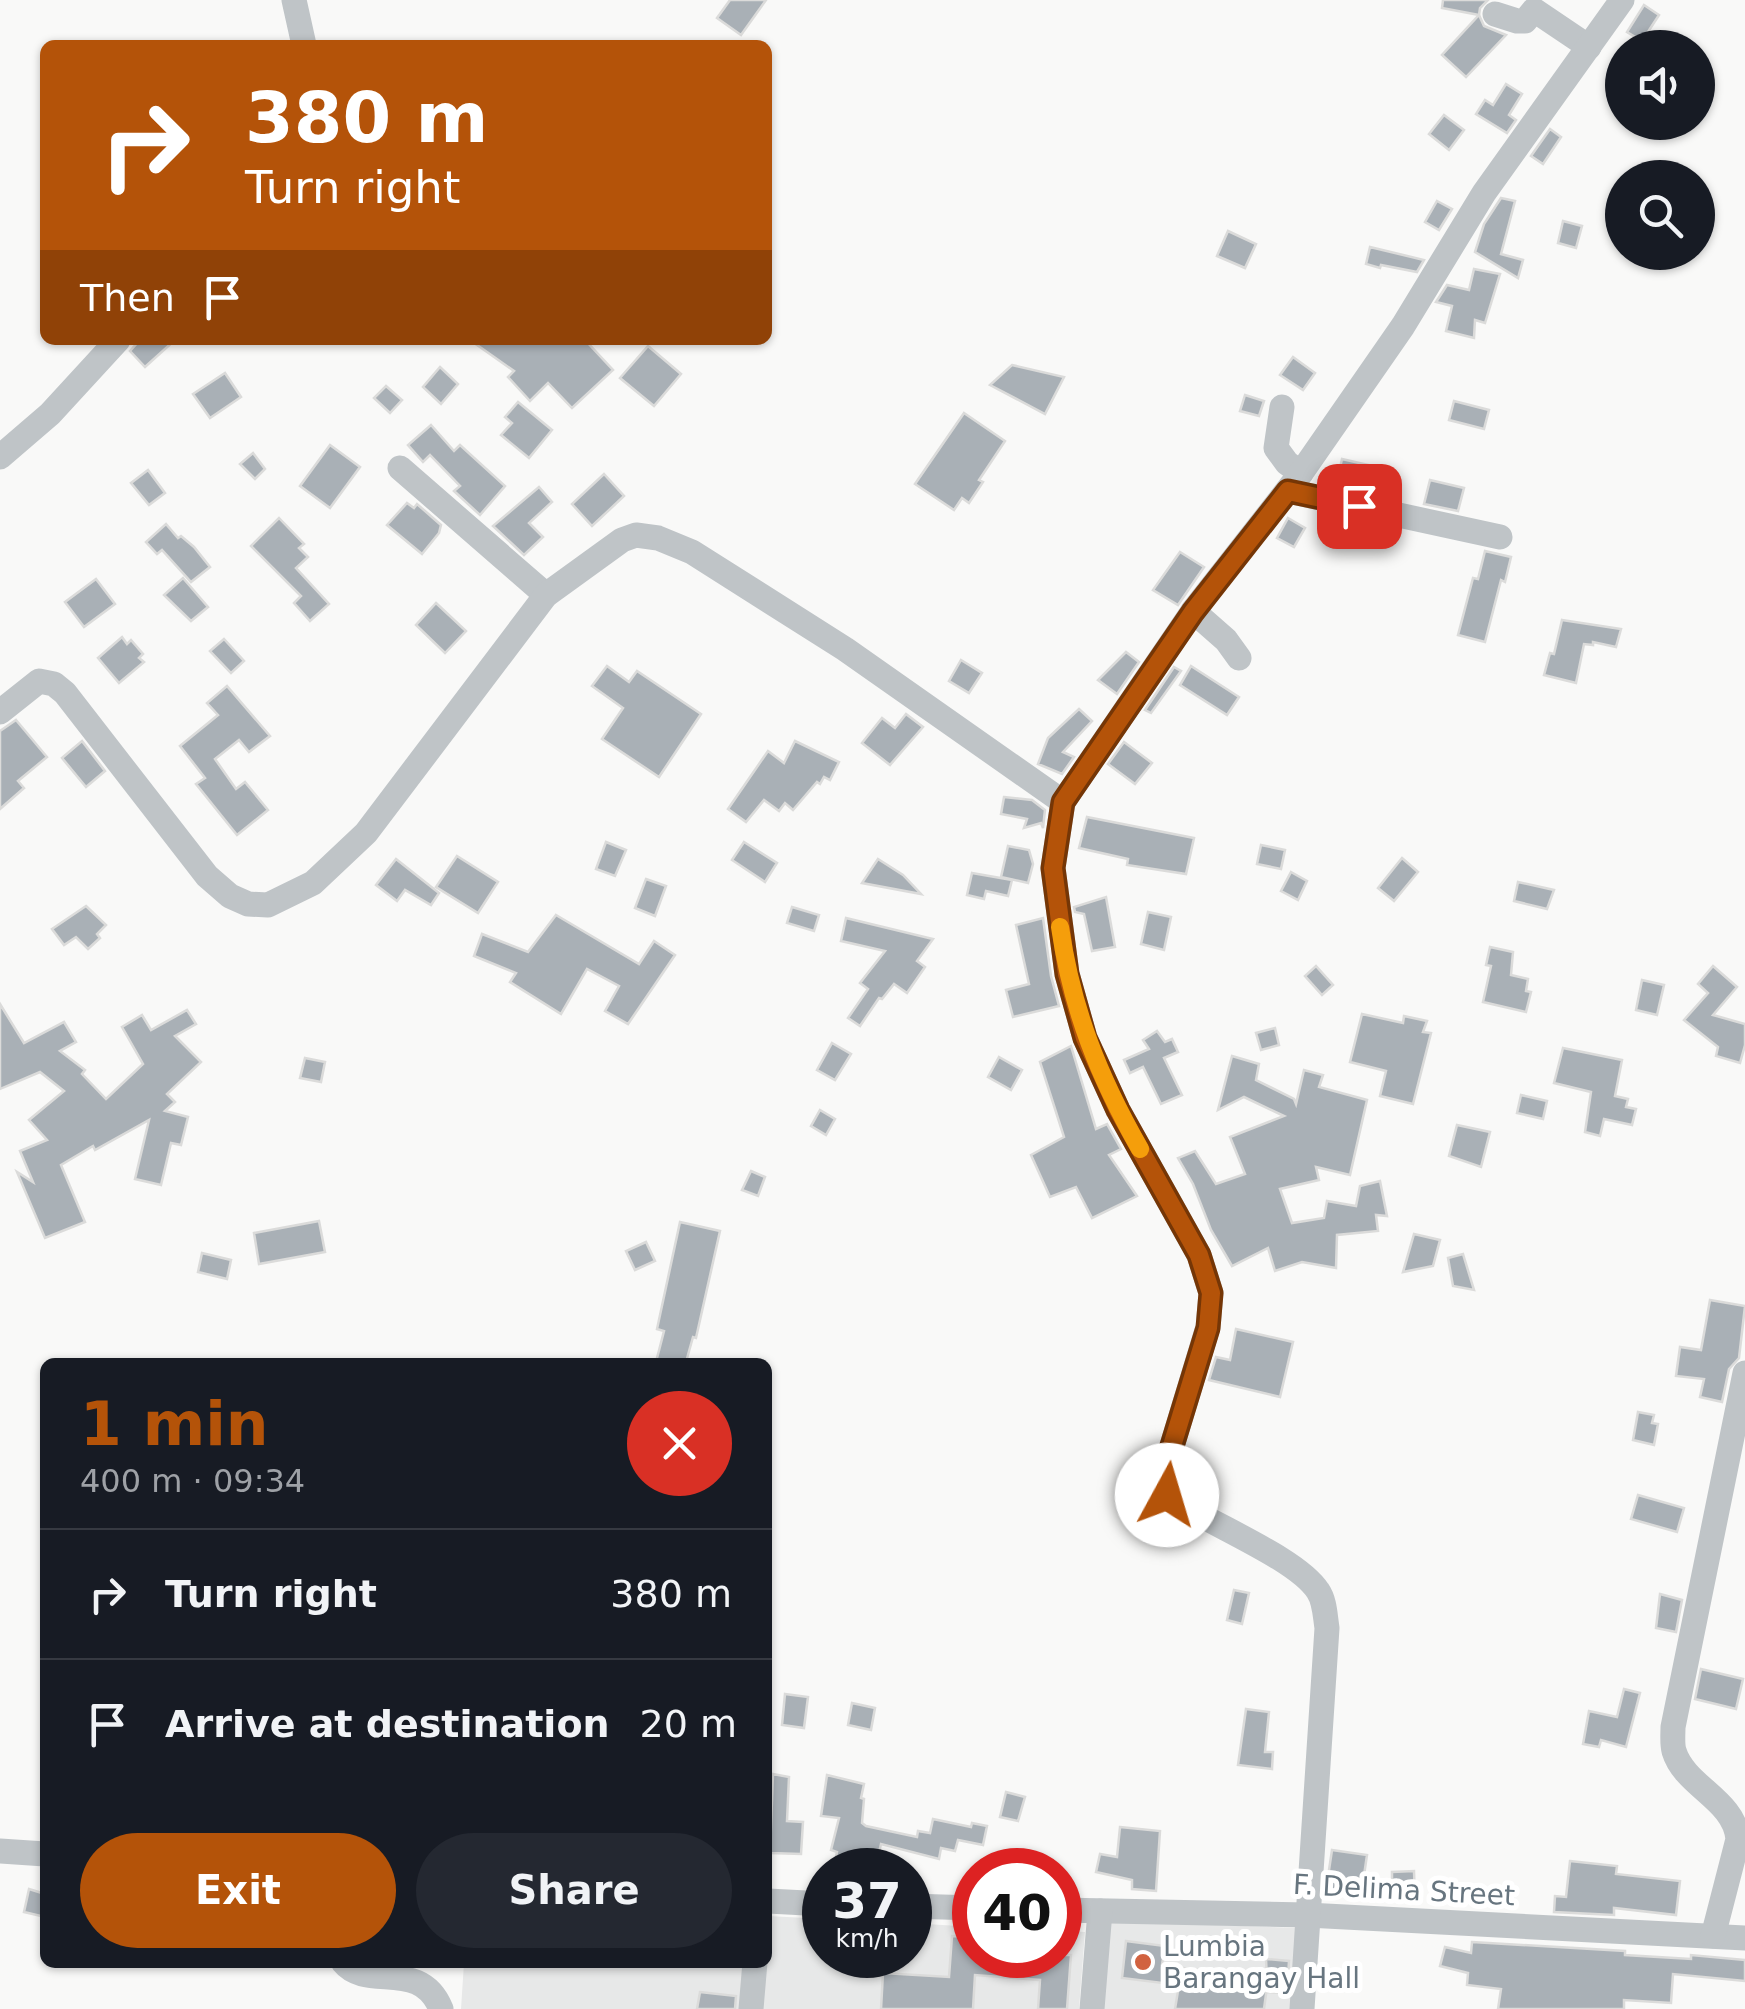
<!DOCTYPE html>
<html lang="en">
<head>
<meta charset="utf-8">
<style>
  :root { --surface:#171b24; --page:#242831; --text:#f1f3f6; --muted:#9ea1a6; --line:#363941; --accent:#b45309 }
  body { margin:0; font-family:"DejaVu Sans",sans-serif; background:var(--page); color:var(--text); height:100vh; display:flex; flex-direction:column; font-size:38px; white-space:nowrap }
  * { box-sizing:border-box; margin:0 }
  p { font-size:32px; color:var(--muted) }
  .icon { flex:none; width:55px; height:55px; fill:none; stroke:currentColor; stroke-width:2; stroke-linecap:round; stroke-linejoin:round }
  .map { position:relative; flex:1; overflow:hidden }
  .details { position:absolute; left:40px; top:1358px; width:732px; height:610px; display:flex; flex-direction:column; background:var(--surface); border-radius:15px; box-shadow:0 2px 8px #0004 }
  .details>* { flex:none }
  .hud { position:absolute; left:40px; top:40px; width:732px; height:305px; border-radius:15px; box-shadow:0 2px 8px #0004; background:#b45309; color:#fff; overflow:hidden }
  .controls { position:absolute; left:1605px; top:30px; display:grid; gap:20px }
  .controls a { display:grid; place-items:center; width:110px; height:110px; border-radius:50%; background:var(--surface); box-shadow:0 2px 8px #0004; font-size:50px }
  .speed { position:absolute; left:802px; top:1848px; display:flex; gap:20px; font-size:50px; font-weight:700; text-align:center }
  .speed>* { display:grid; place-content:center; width:130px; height:130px; border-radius:50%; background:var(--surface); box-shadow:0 2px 8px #0004; line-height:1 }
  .speed small { font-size:25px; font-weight:400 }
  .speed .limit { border:15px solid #d22; background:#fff; color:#111 }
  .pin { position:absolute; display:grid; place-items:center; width:85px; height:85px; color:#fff; margin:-42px; border-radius:20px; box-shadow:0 5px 15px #0006 }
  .me { position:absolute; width:110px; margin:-55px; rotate:6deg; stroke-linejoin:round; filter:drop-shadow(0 0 8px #0008) }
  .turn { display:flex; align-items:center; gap:35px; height:210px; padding:0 40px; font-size:45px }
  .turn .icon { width:130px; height:130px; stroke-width:2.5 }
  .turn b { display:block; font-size:70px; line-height:85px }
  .then { display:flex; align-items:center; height:95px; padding:0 40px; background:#0003; gap:20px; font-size:38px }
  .round { display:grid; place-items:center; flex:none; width:105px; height:105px; border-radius:52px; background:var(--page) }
  .overview { display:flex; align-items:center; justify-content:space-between; height:170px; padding:0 40px }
  h1 { font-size:60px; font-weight:800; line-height:75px; color:var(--accent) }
  .cta { display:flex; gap:20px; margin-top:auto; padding:20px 40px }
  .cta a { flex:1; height:115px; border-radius:60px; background:var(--accent); color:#fff; font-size:40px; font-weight:800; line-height:115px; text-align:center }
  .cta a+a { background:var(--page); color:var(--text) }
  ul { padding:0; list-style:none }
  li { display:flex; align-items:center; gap:30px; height:130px; padding:0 40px; border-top:2px solid var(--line) }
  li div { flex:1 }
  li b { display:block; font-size:38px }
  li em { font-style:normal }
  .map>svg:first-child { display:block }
  .built { fill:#e7e8e8 }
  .building { fill:#a9b0b6; stroke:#dbdbda; stroke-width:2.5 }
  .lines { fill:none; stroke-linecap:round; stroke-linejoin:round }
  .minor { stroke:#bfc4c7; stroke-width:25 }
  .route-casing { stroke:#753606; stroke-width:25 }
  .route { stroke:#b45309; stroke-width:18 }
  .slow { stroke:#f59e0b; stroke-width:18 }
  .poi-dot { fill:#d16240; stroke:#fff; stroke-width:4 }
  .labels { text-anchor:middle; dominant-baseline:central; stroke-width:10; stroke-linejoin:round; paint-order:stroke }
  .street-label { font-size:28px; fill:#67757f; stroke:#fff }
  .poi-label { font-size:28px; fill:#67757f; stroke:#fff; text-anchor:start }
</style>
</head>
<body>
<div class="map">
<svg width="1745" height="2009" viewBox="0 0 1745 2009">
  <rect width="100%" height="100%" fill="#f9f9f8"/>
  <g class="built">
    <polygon points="768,1916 825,1919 825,1955 910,1955 910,1923 975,1927 975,1955 1060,1955 1060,1931 1085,1932 1079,2009 461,2009 464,1963 768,1962"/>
    <polygon points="1109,1921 1299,1928 1292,2009 1101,2009"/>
  </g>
  <g class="building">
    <polygon points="730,0 766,0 741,35 717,18"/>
    <polygon points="1443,0 1488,0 1480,8 1479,15 1442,8"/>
    <polygon points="1644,5 1659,15 1642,41 1627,32"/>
    <polygon points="1479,15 1484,26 1506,35 1466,77 1442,55"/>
    <polygon points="1506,84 1522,94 1509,115 1516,120 1507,133 1476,114 1485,100 1493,105"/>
    <polygon points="1444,115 1464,130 1449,150 1429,134"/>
    <polygon points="1550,129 1561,137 1543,164 1531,156"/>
    <polygon points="1501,198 1515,201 1501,254 1523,260 1518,278 1475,252 1484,224"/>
    <polygon points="1437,201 1452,209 1439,230 1425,222"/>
    <polygon points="1563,221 1582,226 1576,248 1558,243"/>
    <polygon points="1228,231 1256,244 1245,268 1217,256"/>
    <polygon points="1370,247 1424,260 1417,272 1381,265 1380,268 1366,264"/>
    <polygon points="1474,269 1500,274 1485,323 1475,320 1474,338 1446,331 1452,306 1436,302 1447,285 1469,290"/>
    <polygon points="140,340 175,340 145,367 130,351"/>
    <polygon points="470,340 585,340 613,370 572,408 548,383 530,401 508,377 514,371"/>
    <polygon points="648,346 681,374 654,406 620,378"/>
    <polygon points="1293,357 1315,373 1303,390 1280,375"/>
    <polygon points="1012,365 1064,377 1045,414 990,385"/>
    <polygon points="440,367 458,384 441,404 423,387"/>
    <polygon points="225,373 241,397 210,418 193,394"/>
    <polygon points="386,386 402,400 390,413 374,398"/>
    <polygon points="1245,395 1264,401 1259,416 1240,411"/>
    <polygon points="1454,401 1489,410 1484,429 1449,420"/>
    <polygon points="518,402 552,430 529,458 501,435 512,423 505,417"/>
    <polygon points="964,413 1005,441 979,480 983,482 969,503 962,498 954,510 915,484"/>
    <polygon points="431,425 454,451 460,445 505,486 480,515 454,491 460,486 430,455 423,462 408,445"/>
    <polygon points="330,445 360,467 330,508 300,486"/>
    <polygon points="253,453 265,469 255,479 240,464"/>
    <polygon points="1342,459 1368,465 1363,487 1337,481"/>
    <polygon points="148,470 165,493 149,505 131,483"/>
    <polygon points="604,474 624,496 592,526 572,504"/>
    <polygon points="1430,480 1464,488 1458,511 1424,504"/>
    <polygon points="539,487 552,502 529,523 543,537 524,555 493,526"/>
    <polygon points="407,503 414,508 417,504 441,525 439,533 422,554 387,525"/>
    <polygon points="279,518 304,544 299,548 308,557 296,568 329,604 310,621 294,603 301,596 251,546"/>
    <polygon points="1288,518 1305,528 1294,547 1277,538"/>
    <polygon points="166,524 178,538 181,536 194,547 210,567 191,582 162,550 157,554 146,542"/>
    <polygon points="1485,551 1511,557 1505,582 1501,580 1485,642 1458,635 1473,578 1478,579"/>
    <polygon points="1180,552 1204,567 1178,605 1153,590"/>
    <polygon points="183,578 208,607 191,621 164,595"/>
    <polygon points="96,579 115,604 84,627 65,602"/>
    <polygon points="436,603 466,631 445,653 416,625"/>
    <polygon points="1562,620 1621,629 1616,647 1593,642 1593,645 1584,644 1576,683 1544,675 1550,653 1554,654"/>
    <polygon points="122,637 127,644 131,640 143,654 139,658 144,662 119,683 98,658"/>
    <polygon points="224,639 244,661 231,673 210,651"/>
    <polygon points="1126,652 1139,662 1117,694 1098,680"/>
    <polygon points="961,660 982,673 969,693 949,681"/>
    <polygon points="607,666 629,682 637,671 701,714 659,777 602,739 623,708 592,686"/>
    <polygon points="1191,666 1239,697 1227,715 1180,685"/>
    <polygon points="1174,667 1181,671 1151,713 1145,710"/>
    <polygon points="227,686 270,736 249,752 239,740 215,759 236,789 245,782 268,810 237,835 196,784 205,778 180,746 218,715 207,703"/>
    <polygon points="1079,709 1092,721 1063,752 1074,757 1062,774 1038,764 1048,738"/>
    <polygon points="906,714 923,727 890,765 862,743 882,718 895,728"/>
    <polygon points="16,720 47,757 18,781 24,788 0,809 0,731"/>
    <polygon points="82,741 105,771 86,787 62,758"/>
    <polygon points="795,741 839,762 830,780 824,777 820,784 817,782 793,810 785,803 779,811 764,800 746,822 728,809 768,751 784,763"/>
    <polygon points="1124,742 1152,763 1135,784 1108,764"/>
    <polygon points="1004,797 1032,800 1045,810 1043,828 1041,823 1024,828 1027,819 1001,814"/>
    <polygon points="1087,817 1194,838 1186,874 1127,865 1128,859 1079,848"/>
    <polygon points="606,842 626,850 615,876 596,869"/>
    <polygon points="744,842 777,863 765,882 732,860"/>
    <polygon points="1261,845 1285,850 1281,869 1257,864"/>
    <polygon points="1008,846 1029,850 1033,864 1028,883 1001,877"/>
    <polygon points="457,856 498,882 478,913 436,887"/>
    <polygon points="1402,858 1418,872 1394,901 1378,888"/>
    <polygon points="396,859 439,893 431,905 405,890 397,901 376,885"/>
    <polygon points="878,859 903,875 921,894 862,883"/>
    <polygon points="1291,872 1307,881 1298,900 1281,891"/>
    <polygon points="972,873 1012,880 1008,896 986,891 984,899 967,895"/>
    <polygon points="646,879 666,886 655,916 635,908"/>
    <polygon points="1518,882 1554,890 1547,909 1514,901"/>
    <polygon points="1106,897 1115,947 1092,951 1084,914 1075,912 1074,907"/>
    <polygon points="86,906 106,925 97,934 100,938 88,949 76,937 64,945 52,929"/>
    <polygon points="792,907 819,915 814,931 787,923"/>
    <polygon points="1148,912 1171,917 1164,950 1141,944"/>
    <polygon points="556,915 639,964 654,941 675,955 628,1024 605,1011 619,986 587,969 561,1014 510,982 516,973 474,956 482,934 528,952"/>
    <polygon points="846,918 933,939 917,961 925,967 907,993 894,984 882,999 879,998 860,1026 848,1018 868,989 860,983 885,951 841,941"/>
    <polygon points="1043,918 1051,976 1059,1006 1013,1017 1006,990 1029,984 1016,925"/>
    <polygon points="1490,947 1513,952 1511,975 1528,979 1526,991 1531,992 1526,1012 1483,1002 1491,966 1486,965"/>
    <polygon points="1316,966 1333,985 1322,995 1305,976"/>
    <polygon points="1713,966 1737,987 1713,1015 1745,1024 1745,1045 1740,1063 1716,1056 1718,1047 1684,1020 1708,993 1698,984"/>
    <polygon points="1642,980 1664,985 1657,1015 1636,1010"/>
    <polygon points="0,1004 24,1043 64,1022 76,1042 60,1051 85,1070 82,1074 106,1099 143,1064 122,1027 142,1015 151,1030 187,1010 196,1024 175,1036 201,1062 167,1094 175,1102 165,1111 188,1117 181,1145 171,1143 161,1185 135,1179 149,1120 95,1150 93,1146 61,1165 85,1222 45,1238 17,1172 33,1182 20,1151 47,1140 29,1120 64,1091 40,1072 0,1089"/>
    <polygon points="1362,1014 1403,1023 1404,1016 1427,1021 1423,1032 1431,1033 1413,1104 1380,1096 1386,1071 1350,1062"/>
    <polygon points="1275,1028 1279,1045 1261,1050 1256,1033"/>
    <polygon points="1157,1031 1165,1042 1172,1039 1178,1052 1164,1058 1182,1095 1161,1104 1143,1067 1130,1073 1124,1060 1149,1049 1143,1040"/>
    <polygon points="832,1043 851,1054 835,1080 817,1070"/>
    <polygon points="1071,1046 1096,1129 1107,1124 1121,1149 1109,1155 1137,1196 1092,1218 1076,1187 1050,1197 1031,1155 1064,1137 1040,1062"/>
    <polygon points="1563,1048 1622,1060 1615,1096 1628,1099 1626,1107 1636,1109 1632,1125 1604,1119 1600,1136 1585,1132 1591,1092 1554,1083"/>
    <polygon points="1232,1056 1259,1064 1256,1080 1294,1099 1296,1104 1304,1070 1323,1075 1319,1087 1367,1100 1350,1175 1316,1167 1319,1180 1280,1189 1292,1223 1324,1218 1327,1201 1356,1206 1360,1186 1380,1181 1387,1216 1376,1215 1378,1231 1337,1235 1336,1268 1302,1262 1275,1271 1268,1248 1232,1266 1211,1230 1193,1184 1178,1158 1195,1151 1216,1184 1245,1174 1230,1137 1284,1116 1244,1097 1218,1110"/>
    <polygon points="999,1057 1022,1070 1011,1090 988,1077"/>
    <polygon points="305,1058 325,1062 321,1082 300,1078"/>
    <polygon points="1521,1095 1547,1101 1543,1119 1517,1113"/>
    <polygon points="820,1110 835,1119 826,1135 811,1126"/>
    <polygon points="1457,1125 1490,1132 1481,1167 1449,1156"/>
    <polygon points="751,1171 765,1177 758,1196 742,1190"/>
    <polygon points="319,1221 325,1252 259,1264 254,1233"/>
    <polygon points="680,1222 720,1231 696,1338 693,1337 686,1362 656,1362 664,1331 657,1329"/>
    <polygon points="1414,1234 1440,1240 1433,1266 1403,1272"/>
    <polygon points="646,1242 655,1261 635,1270 626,1251"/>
    <polygon points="202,1253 231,1260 227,1279 198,1272"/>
    <polygon points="1463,1254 1474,1290 1453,1286 1448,1258"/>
    <polygon points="1710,1300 1745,1306 1739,1358 1729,1369 1722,1402 1700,1397 1704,1379 1676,1376 1680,1347 1701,1350"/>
    <polygon points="1236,1329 1293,1342 1280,1397 1209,1380 1216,1357 1230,1360"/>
    <polygon points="1638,1412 1654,1415 1652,1423 1658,1424 1654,1445 1633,1440"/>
    <polygon points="1638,1495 1684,1508 1677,1532 1631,1519"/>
    <polygon points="1234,1590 1249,1593 1242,1624 1227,1620"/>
    <polygon points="1660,1594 1682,1600 1676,1632 1656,1628"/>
    <polygon points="1701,1669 1743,1679 1736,1709 1695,1699"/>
    <polygon points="1624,1689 1640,1693 1626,1747 1601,1740 1599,1747 1583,1744 1589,1711 1617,1717"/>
    <polygon points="785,1694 808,1697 804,1728 782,1725"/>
    <polygon points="852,1703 875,1708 871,1730 848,1725"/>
    <polygon points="1246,1709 1269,1712 1265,1752 1273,1752 1272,1769 1238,1765"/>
    <polygon points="773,1774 789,1777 787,1821 803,1822 801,1854 770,1853"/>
    <polygon points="827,1775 864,1784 861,1798 864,1799 862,1823 866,1826 917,1837 918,1831 930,1833 933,1819 971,1827 972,1823 987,1826 983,1845 958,1840 955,1851 941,1848 939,1859 881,1844 875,1870 833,1870 837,1852 831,1850 839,1818 821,1816"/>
    <polygon points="1006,1792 1025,1797 1018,1821 1000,1817"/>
    <polygon points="1120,1827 1160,1831 1156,1891 1132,1889 1132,1880 1096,1872 1100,1854 1117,1857"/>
    <polygon points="1332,1850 1367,1855 1361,1896 1326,1890"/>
    <polygon points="1570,1861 1617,1866 1616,1874 1680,1881 1676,1915 1614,1908 1614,1915 1554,1912 1555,1896 1566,1897"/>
    <polygon points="1414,1871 1415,1899 1392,1900 1392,1872"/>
    <polygon points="29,1889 45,1894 45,1917 24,1912"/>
    <polygon points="952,1936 975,1938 975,1955 1071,1955 1067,2009 1038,2009 1040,1980 975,1975 973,2009 881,2009 883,1973 949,1977"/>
    <polygon points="1126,1941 1165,1946 1162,1965 1267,1980 1266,1959 1289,1961 1287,1993 1267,1992 1267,1987 1264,2009 1175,2009 1179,1985 1122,1978"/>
    <polygon points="1472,1942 1625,1951 1625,1955 1691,1959 1691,1955 1745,1960 1745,1981 1673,1974 1671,2003 1624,2000 1624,2009 1498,2009 1501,1989 1467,1985 1468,1973 1440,1966 1445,1947 1471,1953"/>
    <polygon points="700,1992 736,1996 735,2009 697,2009"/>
  </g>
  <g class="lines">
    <g class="minor">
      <polyline points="294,0 304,45"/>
      <polyline points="1495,14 1517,21 1525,21 1534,10 1589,47"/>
      <polyline points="1282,407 1276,448 1287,463 1301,473"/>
      <polyline points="0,457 50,414 118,340"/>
      <polyline points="400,468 546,595"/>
      <polyline points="1288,491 1500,537"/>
      <polyline points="1193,611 1226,640 1239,658"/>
      <polyline points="0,712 39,681 54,684 65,693 207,876 230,896 248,904 268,905 313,883 366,833 546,595 622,540 636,535 658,538 692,552 845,649 1063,802"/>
      <polyline points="0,1851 45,1854"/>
      <polyline points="768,1901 825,1904"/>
      <polyline points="910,1906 975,1908"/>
      <polyline points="1060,1910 1307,1915 1745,1938"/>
      <path d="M1713,1936L1738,1839C1734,1799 1685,1787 1674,1751C1672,1744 1673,1734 1673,1727L1745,1373"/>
      <path d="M343,1962C367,1992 420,1957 441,2009"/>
      <polyline points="751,2009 755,1962"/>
      <polyline points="1092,2009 1100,1911"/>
      <path d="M1302,2009L1327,1628C1325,1616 1325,1601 1318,1591C1296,1557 1204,1522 1167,1495L1168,1459L1208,1327L1211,1293L1199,1255L1118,1110L1085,1038L1067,974L1053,868L1063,802L1193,611L1301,473L1403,326L1484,193L1622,0"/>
    </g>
  </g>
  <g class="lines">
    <g class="route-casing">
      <polyline id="route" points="1167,1495 1168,1459 1208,1328 1211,1293 1199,1255 1118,1110 1085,1038 1067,974 1053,868 1063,802 1193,612 1288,491 1359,506"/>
    </g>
    <use href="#route" class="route"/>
    <path class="slow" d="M1060,927C1072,1010 1099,1077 1140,1149"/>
  </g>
  <circle class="poi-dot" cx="1143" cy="1962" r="10"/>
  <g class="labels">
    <g class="street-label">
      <text transform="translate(1404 1890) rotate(3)">F. Delima Street</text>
    </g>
    <g class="poi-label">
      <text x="1163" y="1946">Lumbia<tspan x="1163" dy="32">Barangay Hall</tspan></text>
    </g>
  </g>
</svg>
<div class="controls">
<a><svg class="icon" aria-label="sound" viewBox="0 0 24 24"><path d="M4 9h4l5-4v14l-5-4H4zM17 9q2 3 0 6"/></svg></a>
<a><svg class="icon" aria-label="search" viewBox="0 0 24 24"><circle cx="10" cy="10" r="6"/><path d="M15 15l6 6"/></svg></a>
</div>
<div class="speed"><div>37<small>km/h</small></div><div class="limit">40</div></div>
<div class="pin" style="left:1359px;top:506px;background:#d93025"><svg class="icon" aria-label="arrive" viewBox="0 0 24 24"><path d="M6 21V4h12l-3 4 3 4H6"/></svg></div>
<svg class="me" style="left:1167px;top:1495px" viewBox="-20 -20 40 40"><circle r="19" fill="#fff"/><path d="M0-13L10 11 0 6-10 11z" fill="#b45309"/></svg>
<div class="hud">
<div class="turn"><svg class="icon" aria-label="right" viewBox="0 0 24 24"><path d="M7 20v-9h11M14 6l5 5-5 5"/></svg><div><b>380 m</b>Turn right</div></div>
<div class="then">Then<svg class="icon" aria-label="arrive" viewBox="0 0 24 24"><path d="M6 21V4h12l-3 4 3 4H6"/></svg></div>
</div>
<section class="details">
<div class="overview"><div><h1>1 min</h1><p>400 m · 09:34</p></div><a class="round" style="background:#d93025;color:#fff"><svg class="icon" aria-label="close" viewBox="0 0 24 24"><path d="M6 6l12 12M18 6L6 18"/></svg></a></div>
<ul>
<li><svg class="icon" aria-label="right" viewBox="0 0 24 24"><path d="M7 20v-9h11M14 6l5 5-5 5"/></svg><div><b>Turn right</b></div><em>380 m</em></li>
<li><svg class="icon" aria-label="arrive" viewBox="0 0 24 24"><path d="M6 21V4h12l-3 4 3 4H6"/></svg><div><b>Arrive at destination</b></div><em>20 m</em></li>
</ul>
<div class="cta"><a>Exit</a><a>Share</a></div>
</section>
</div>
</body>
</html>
